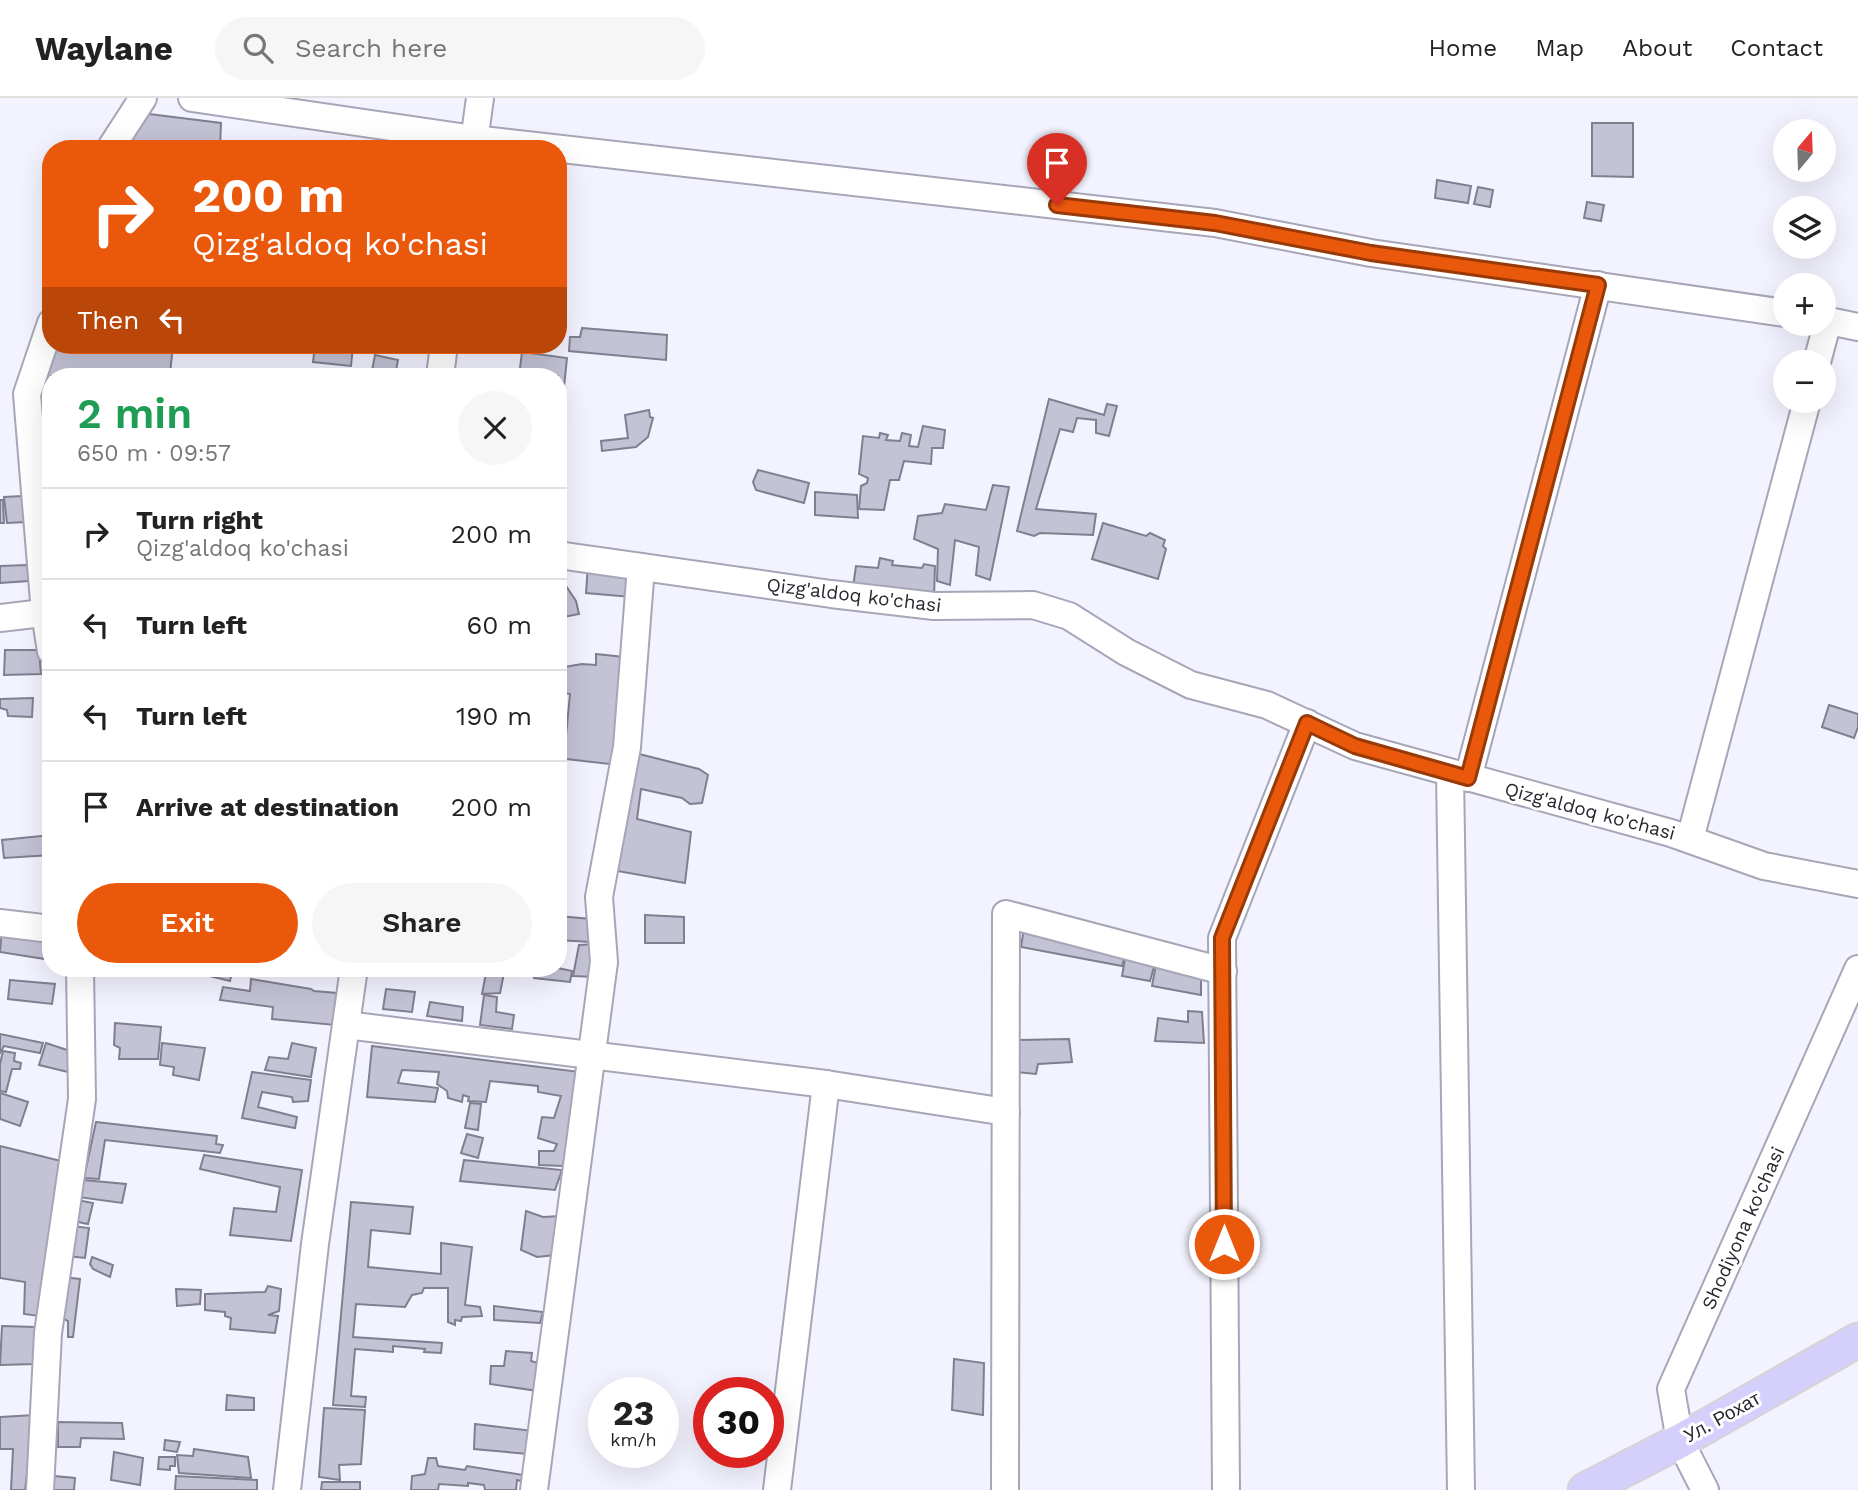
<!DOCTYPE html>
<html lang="en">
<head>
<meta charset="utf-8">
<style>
  :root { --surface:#fff; --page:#f6f6f6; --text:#222; --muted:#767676; --line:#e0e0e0; --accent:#ea580c }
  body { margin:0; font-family:"Work Sans",sans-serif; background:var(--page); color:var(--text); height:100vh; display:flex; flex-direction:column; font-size:26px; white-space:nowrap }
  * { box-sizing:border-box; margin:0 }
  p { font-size:23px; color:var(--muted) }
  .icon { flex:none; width:38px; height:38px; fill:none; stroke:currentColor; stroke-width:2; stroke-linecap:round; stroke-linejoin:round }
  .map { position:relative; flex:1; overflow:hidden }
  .panel { position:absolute; left:42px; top:270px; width:525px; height:609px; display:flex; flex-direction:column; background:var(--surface); border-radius:28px; box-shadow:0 7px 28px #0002 }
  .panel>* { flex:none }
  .guide { position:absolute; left:42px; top:42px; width:525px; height:214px; border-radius:28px; box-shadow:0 7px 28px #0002; background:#ea580c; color:#fff; overflow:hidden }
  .needle { width:46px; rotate:19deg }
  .controls { position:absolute; left:1773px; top:21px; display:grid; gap:14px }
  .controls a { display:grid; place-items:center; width:63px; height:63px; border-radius:50%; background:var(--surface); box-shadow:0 7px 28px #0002; font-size:35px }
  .speed { position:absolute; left:588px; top:1279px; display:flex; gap:14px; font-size:35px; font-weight:700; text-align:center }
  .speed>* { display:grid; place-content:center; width:91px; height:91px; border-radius:50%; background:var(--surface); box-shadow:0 7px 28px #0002; line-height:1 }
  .speed small { font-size:18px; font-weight:400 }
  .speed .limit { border:10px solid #d22; background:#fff; color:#111 }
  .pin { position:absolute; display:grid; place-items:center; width:60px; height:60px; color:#fff; margin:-72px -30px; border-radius:50% 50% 50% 0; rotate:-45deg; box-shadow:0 0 7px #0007 }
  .pin .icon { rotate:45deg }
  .me { position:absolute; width:77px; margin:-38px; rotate:0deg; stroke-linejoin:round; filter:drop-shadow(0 0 5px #0008) }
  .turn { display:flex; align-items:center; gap:24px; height:147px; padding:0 35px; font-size:32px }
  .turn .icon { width:91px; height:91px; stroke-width:2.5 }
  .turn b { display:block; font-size:49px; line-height:60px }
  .then { display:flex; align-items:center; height:66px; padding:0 35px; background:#0003; gap:14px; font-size:26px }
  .round { display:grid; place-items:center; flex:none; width:74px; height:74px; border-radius:37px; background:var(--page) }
  .summary { display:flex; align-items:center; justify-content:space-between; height:119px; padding:0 35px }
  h1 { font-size:42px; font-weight:600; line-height:52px; color:#1e9e55 }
  .primary-button { display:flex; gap:14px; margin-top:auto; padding:14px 35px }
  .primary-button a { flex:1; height:80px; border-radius:42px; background:var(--accent); color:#fff; font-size:28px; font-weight:600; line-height:80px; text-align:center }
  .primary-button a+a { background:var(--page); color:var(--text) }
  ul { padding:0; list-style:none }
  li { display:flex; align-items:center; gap:21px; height:91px; padding:0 35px; border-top:2px solid var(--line) }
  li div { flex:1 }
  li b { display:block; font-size:26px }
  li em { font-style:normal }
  header { display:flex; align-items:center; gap:42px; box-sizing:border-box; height:98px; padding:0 35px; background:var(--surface); border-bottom:2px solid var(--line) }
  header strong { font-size:33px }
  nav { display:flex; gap:38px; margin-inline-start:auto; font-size:24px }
  .search { width:490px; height:63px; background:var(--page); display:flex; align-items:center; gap:18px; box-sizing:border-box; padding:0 24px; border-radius:38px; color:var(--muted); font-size:26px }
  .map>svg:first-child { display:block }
  .building { fill:#c4c3d6; stroke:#807f90; stroke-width:2 }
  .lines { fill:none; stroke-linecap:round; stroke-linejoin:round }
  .minor-casing { stroke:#a6a6b8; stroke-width:30 }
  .major-casing { stroke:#d4d4d5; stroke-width:37 }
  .minor { stroke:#fff; stroke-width:26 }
  .major { stroke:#d4d0fb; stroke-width:33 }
  .route-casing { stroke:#983908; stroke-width:18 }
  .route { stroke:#ea580c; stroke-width:12 }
  .labels { text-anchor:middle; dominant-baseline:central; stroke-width:6; stroke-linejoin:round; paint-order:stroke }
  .street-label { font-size:19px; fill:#28272f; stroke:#fff }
</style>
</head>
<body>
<header>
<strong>Waylane</strong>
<div class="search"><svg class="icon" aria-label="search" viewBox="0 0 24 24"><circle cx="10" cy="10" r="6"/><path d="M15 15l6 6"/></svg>Search here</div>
<nav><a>Home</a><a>Map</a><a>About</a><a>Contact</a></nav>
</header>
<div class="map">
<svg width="1858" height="1392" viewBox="0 0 1858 1392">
  <rect width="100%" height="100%" fill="#f3f3ff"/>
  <g class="building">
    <polygon points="141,15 221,25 220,51 127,51"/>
    <polygon points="1592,25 1633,25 1633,79 1592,78"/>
    <polygon points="1437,82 1471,88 1468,105 1435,100"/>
    <polygon points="1478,89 1493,92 1490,109 1474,106"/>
    <polygon points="1587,104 1604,107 1601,123 1584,120"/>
    <polygon points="582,230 667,237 666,262 569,253 570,239 580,239"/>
    <polygon points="51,247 173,247 170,276 176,278 51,278 51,361 34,359 43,273"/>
    <polygon points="315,247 353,248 351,268 313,264"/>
    <polygon points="373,247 413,247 412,252"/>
    <polygon points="522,254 567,260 564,289 558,288 558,278 519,278"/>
    <polygon points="375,257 398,262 395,278 371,278"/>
    <polygon points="1049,301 1104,317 1107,306 1117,308 1109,338 1096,335 1096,322 1077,320 1073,334 1060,331 1036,411 1096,416 1093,437 1040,435 1034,438 1017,433"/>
    <polygon points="649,312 650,319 653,320 648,339 636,349 602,353 601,343 628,340 625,317"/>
    <polygon points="923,328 945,332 943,350 932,350 931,366 904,363 899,382 890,382 884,412 859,411 861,388 867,385 868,380 859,376 863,338 879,340 880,335 888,337 886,342 900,343 902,335 911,337 909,348 918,349"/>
    <polygon points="758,372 809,385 804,405 756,392 753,384"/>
    <polygon points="993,387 1009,389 990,482 976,477 979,449 955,442 950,487 937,483 938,451 914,441 918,418 942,415 945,406 986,412"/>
    <polygon points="815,394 857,397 858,420 815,417"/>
    <polygon points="22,398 26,424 7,425 4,399"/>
    <polygon points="0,402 3,402 4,425 0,425"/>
    <polygon points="1103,425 1146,438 1150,435 1165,442 1163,448 1166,451 1158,481 1092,461"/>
    <polygon points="880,460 893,463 892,467 922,470 924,466 935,468 934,500 853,489 856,468 878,470"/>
    <polygon points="27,467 29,483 0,485 0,468"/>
    <polygon points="588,467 635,474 631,499 586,495"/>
    <polygon points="566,488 576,503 579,516 558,520 558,489"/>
    <polygon points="5,552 39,552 41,576 4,577"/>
    <polygon points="596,556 624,559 618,667 558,660 558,638 566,638 570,596 558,594 558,570 582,566 596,567"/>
    <polygon points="33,600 32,619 8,618 7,612 0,610 0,601"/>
    <polygon points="1829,607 1858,616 1858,629 1854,640 1822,629"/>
    <polygon points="635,655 699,671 708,677 702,705 690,706 682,700 641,691 637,721 691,734 685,785 612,772"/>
    <polygon points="51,737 51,757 4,760 2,742"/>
    <polygon points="645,817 684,819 684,845 645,845"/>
    <polygon points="558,818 591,821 590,844 558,842"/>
    <polygon points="1024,830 1126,853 1122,868 1021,849"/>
    <polygon points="2,832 51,840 51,862 0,854"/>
    <polygon points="596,846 595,879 573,878 579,847"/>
    <polygon points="1125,861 1155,865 1150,883 1122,878"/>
    <polygon points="1156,866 1201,873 1201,897 1152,888"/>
    <polygon points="190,870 233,870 230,883 189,873"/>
    <polygon points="294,870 326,870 325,876"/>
    <polygon points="392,870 444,870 442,874"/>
    <polygon points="487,870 505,870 500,895 482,896"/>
    <polygon points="534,870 558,870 572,873 570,884 534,880"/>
    <polygon points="251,881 311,891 314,893 337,895 335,927 272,921 273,909 220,902 223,889 250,893"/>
    <polygon points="10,882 55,886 52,906 8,901"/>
    <polygon points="386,891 415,894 412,914 383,911"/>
    <polygon points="484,897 497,899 496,914 514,917 512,931 480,927"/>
    <polygon points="430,904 463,909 462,923 427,918"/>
    <polygon points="1188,913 1202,914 1204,945 1155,943 1158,920 1188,924"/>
    <polygon points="115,925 161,929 158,961 119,961 120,950 114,947"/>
    <polygon points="0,936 43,945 40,955 4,948 0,955"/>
    <polygon points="1069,941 1072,964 1038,966 1036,976 1016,974 1019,942"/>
    <polygon points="46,945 73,954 68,974 39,967"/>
    <polygon points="162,945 205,950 199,982 173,977 174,969 160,967"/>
    <polygon points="292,945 316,950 311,979 265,972 269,959 288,961"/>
    <polygon points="372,948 580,974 563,1068 539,1067 539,1053 554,1053 557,1046 538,1040 542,1019 554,1020 561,998 538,994 538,988 490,983 486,1004 468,1003 469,999 463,997 462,1004 448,1000 447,993 437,986 439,974 402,972 398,985 438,990 435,1004 367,999"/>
    <polygon points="3,953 15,955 14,963 21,965 20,971 12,971 6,994 0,993 0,966"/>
    <polygon points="252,974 311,982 308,1003 293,1004 292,999 262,994 258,1009 297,1019 295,1030 242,1020"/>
    <polygon points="0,995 28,1004 20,1028 0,1021"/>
    <polygon points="470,1005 481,1006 478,1032 465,1030"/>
    <polygon points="96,1024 217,1038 216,1046 223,1047 220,1055 105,1042 99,1081 84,1080"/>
    <polygon points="467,1036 483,1040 478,1060 461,1055"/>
    <polygon points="0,1048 65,1064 50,1129 39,1218 24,1216 25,1184 0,1180"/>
    <polygon points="204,1057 302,1072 291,1143 230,1137 234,1110 276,1114 280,1089 200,1071"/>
    <polygon points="464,1062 562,1072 555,1092 460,1083"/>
    <polygon points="83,1082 126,1086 122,1105 78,1099"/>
    <polygon points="77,1102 93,1105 88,1126 73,1123"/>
    <polygon points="351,1104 413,1109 410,1136 371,1132 368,1169 441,1176 441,1145 472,1149 465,1207 480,1209 482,1218 462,1219 461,1223 455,1222 455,1227 448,1224 448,1190 424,1190 422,1195 412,1197 405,1209 356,1206 353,1239 442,1245 441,1255 424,1254 425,1251 393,1248 393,1254 355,1251 351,1298 366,1299 365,1309 333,1307"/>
    <polygon points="526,1113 543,1119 559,1118 555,1157 537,1159 521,1152"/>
    <polygon points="72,1128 89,1130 85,1160 67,1158"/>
    <polygon points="92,1159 113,1167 110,1179 93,1171 90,1166"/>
    <polygon points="62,1179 80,1181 73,1239 68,1239 68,1223 58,1218"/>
    <polygon points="268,1188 281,1191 279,1213 268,1217 278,1218 275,1235 230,1231 231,1220 225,1218 225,1214 205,1212 205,1196 265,1194"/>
    <polygon points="176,1191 201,1192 200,1206 177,1208"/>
    <polygon points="494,1208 543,1214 540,1225 494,1222"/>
    <polygon points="2,1228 35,1229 34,1266 0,1267"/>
    <polygon points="506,1253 532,1255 531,1263 538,1265 538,1293 490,1286 491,1268 504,1268"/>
    <polygon points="954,1261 984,1265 983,1317 952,1312"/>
    <polygon points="227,1297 254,1300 254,1312 226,1312"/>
    <polygon points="324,1310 365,1312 361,1366 339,1367 340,1382 319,1379"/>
    <polygon points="34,1317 25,1392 11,1392 13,1351 0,1351 0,1319"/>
    <polygon points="58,1324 122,1325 124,1341 81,1340 80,1349 58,1349"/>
    <polygon points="475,1326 534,1333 528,1356 474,1351"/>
    <polygon points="165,1342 180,1344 177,1354 164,1352"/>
    <polygon points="194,1351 248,1359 251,1380 179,1375 177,1357 193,1358"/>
    <polygon points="114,1354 143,1360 140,1387 111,1382"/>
    <polygon points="159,1359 175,1359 175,1368 170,1368 170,1372 158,1371"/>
    <polygon points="428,1360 436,1360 438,1368 465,1372 467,1368 523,1377 521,1383 517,1382 516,1392 485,1392 484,1387 468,1385 468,1388 439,1386 438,1392 411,1392 412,1378 425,1376"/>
    <polygon points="54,1378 75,1380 74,1392 53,1392"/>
    <polygon points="176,1378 257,1382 257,1392 175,1392"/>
    <polygon points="322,1384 360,1384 360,1392 321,1392"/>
  </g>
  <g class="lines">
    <g class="minor-casing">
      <g id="minor">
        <polyline points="192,0 474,41 1215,125 1371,155 1785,215"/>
        <polyline points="110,51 143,0"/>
        <polyline points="473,51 480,0"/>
        <polyline points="1824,222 1858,229"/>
        <polyline points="51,225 27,296 45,515 51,553"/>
        <polyline points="1817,264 1828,223"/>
        <polyline points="440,278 444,247"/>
        <polyline points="558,457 831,496 934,508 1033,507 1069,518 1126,554 1191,587 1267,607 1355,648 1671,735 1764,768 1858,786"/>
        <polyline points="0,520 51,514"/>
        <polyline points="1450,675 1461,1392"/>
        <polyline points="1468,680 1598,187"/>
        <polyline points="1690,741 1807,303"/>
        <polyline points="0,825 51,831"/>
        <polyline points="346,927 826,986 1006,1014"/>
        <polyline points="40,1392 48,1235 82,1001 80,870"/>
        <polyline points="287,1392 315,1146 354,870"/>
        <polyline points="534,1392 604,864 599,799 627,649 641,469"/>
        <polyline points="777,1392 826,986"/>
        <polyline points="1005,1392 1006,816 1223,873"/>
        <polyline points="1226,1392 1222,840 1307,625"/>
        <polyline points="1705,1392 1680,1343 1671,1291 1858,871"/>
      </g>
    </g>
    <g class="major-casing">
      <polyline id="major" points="1585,1392 1680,1343 1858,1242"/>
    </g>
    <use href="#minor" class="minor"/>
    <use href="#major" class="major"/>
  </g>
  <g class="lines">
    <g class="route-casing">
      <polyline id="route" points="1057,107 1215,125 1371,155 1598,187 1468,680 1355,648 1307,625 1222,840 1224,1146"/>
    </g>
    <use href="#route" class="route"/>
  </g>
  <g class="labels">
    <g class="street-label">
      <text transform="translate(854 497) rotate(7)">Qizg'aldoq ko'chasi</text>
      <text transform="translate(1590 713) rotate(15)">Qizg'aldoq ko'chasi</text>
      <text transform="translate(1743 1130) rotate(-66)">Shodiyona ko'chasi</text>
      <text transform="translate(1722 1319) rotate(-29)">Ул. Рохат</text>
    </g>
  </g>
</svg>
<div class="controls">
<a><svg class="needle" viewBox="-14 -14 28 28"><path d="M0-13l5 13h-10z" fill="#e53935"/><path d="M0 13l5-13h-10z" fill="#767676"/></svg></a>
<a><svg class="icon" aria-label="layers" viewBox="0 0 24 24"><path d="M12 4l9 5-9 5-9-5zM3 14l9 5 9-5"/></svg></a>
<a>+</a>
<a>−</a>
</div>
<div class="speed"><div>23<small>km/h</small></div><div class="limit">30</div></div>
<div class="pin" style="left:1057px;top:107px;background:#d93025"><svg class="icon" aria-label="arrive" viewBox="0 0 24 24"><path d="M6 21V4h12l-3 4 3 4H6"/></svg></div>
<svg class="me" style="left:1224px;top:1146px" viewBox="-20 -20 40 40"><circle r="17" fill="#ea580c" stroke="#fff" stroke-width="3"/><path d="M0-11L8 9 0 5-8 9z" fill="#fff"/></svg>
<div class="guide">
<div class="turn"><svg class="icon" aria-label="right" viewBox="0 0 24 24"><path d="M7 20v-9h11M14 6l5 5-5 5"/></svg><div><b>200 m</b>Qizg'aldoq ko'chasi</div></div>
<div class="then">Then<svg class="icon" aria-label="left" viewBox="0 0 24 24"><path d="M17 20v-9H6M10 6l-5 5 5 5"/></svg></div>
</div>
<section class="panel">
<div class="summary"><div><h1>2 min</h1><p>650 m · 09:57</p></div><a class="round"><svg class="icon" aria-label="close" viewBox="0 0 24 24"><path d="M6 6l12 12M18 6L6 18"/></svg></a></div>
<ul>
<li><svg class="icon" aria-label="right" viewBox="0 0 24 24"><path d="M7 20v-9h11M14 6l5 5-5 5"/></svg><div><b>Turn right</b><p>Qizg'aldoq ko'chasi</p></div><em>200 m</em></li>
<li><svg class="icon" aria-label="left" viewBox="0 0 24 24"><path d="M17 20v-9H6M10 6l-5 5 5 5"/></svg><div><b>Turn left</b></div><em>60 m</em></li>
<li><svg class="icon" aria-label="left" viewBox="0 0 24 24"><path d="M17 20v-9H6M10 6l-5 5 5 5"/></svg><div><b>Turn left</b></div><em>190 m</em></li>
<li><svg class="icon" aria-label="arrive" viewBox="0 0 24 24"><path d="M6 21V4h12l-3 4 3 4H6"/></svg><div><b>Arrive at destination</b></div><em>200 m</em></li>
</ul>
<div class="primary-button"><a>Exit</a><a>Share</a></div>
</section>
</div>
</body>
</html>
